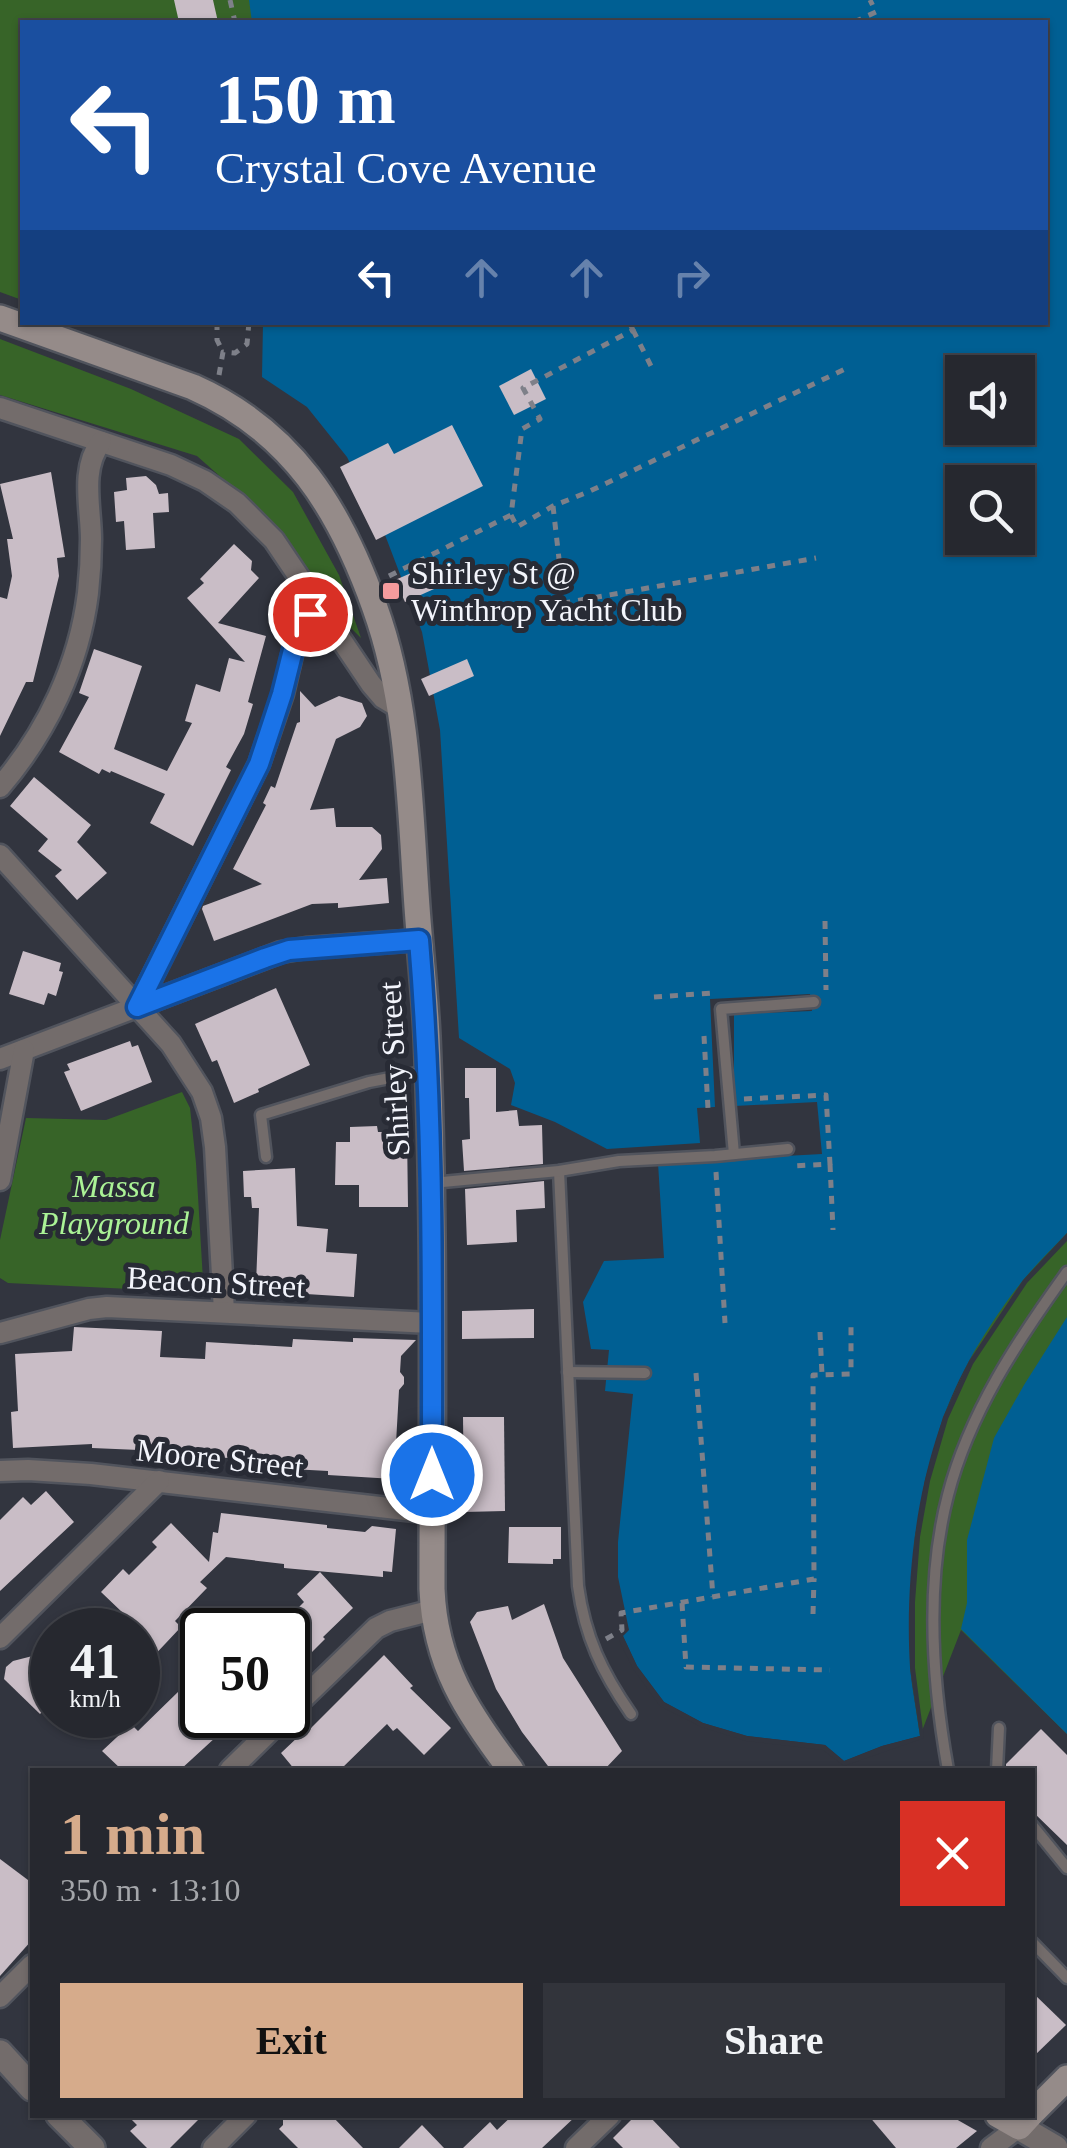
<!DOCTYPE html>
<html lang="en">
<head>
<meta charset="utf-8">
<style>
  :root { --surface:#26282f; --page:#32343b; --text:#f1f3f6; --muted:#a4a6aa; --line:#42444b; --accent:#d6ab8b }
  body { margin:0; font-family:Georgia,serif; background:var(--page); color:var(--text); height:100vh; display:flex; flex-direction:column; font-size:38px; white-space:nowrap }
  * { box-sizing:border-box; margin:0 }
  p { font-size:32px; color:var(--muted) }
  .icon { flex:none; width:55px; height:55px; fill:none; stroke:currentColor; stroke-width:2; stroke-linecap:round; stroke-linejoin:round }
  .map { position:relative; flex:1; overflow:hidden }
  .side { position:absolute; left:30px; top:1768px; width:1005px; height:350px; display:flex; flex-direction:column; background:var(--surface); border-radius:0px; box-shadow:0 2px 8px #0004,0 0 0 2px var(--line) }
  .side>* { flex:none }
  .guide { position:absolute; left:20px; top:20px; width:1028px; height:305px; border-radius:0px; box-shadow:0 2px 8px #0004,0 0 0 2px var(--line); background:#1a4fa0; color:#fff; overflow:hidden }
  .buttons { position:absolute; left:945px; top:355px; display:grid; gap:20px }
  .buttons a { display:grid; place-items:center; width:90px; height:90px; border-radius:0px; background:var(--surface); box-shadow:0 2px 8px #0004,0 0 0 2px var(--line); font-size:50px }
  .speed { position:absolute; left:30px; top:1608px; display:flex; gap:20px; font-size:50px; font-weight:700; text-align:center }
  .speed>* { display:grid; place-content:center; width:130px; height:130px; border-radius:50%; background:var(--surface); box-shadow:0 2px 8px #0004,0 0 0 2px var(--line); line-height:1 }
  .speed small { font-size:25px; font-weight:400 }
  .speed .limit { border:5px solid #111; border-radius:15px; background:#fff; color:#111 }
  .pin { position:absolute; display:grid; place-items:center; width:85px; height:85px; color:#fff; margin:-42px; border:5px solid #fff; border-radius:50%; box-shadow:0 2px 10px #0007 }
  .me { position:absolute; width:110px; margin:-55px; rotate:0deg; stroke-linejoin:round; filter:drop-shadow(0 0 8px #0008) }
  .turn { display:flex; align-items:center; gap:35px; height:210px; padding:0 30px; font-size:45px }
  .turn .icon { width:130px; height:130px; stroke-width:2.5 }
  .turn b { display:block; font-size:70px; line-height:85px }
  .lanes { display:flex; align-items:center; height:95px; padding:0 30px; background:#0003; justify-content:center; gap:50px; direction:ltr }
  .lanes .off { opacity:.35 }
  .round { display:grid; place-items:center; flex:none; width:105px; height:105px; border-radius:0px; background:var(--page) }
  .overview { display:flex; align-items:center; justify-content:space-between; height:170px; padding:0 30px }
  h1 { font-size:60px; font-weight:700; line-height:75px; color:var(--accent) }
  .primary-button { display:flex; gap:20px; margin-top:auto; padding:20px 30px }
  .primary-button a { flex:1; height:115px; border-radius:0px; background:var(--accent); color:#111; font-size:40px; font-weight:700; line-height:115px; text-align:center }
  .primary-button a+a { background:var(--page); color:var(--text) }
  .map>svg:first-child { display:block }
  .green { fill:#376428 }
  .water { fill:#005f93; fill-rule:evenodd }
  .pier { fill:#32353f }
  .building { fill:#c9bdc6 }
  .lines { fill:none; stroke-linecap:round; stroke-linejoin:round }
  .service-casing { stroke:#51545d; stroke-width:15 }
  .minor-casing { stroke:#51545d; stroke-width:25 }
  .tertiary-casing { stroke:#51545d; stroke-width:30 }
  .secondary-casing { stroke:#51545d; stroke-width:30 }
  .path { stroke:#7e8089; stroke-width:5; stroke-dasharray:8 8; stroke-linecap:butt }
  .service { stroke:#736c6b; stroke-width:10 }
  .minor { stroke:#736c6b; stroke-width:20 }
  .tertiary { stroke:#736c6b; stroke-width:25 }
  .secondary { stroke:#958b89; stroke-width:25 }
  .route-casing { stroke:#114b97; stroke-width:25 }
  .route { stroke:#1a73e8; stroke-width:18 }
  .poi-dot { fill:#f59b9d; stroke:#282b35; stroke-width:4 }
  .labels { text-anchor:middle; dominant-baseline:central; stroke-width:10; stroke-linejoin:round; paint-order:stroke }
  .poi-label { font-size:32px; fill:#f3f5fc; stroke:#282b35; text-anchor:start }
  .street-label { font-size:32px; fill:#f3f5fc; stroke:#282b35 }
  .park-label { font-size:32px; font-style:italic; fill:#abf396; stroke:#282b35 }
</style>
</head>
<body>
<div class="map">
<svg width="1067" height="2148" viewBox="0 0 1067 2148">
  <rect width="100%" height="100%" fill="#32353f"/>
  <g class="green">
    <polygon points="0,0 383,0 380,22 22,22 22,300 0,292"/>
    <polygon points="0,339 131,389 239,439 293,492 339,575 361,638 340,617 283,532 197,456 0,395"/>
    <polygon points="182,1092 190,1108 196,1163 203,1280 191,1292 8,1283 0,1278 0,1240 26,1118 106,1120"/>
    <polygon points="1067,1152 1067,1734 961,1630 920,1736 910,1668 915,1537 943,1417"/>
  </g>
  <g class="water">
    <path d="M249,0H1067V1233C1053,1248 1038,1262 1025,1278C1007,1299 982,1337 969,1361C920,1449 904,1568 910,1667C912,1690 917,1713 920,1736L882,1746L844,1761L825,1745L747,1736L703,1723L664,1702L637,1666L623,1636L629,1630L618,1577V1542L633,1394L605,1391L609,1350L591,1349L583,1302L604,1261L664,1258L658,1163L822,1154L817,1102L734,1106V1014L812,1011L810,994L710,999L715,1107L697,1108L700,1143L607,1149L555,1122L511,1105L515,1083L510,1069L459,1038L440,730L422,632L382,527L347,457L307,407L262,377L263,323L1045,322V22H252ZM962,372H1018V428H962ZM962,482H1018V538H962Z"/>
    <polygon points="1067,1317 1067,1734 961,1629 967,1603 967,1540 994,1438 1024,1385"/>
  </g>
  <polygon class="pier" points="1067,1233 1067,1241 1027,1283 973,1364 948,1419 930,1481 920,1537 915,1602 915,1668 924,1738 844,1766 823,1750 746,1741 701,1727 660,1706 633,1669 619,1640 623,1636 637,1666 664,1702 703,1723 747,1736 825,1745 844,1761 882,1746 920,1736 910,1668 910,1602 915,1537 925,1480 943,1417 969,1361 1023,1280"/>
  <g class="building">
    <polygon points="174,0 213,0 218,22 179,22"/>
    <polygon points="531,369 546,399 514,415 499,386"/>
    <polygon points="452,425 483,486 376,540 340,467 388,443 394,454"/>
    <polygon points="51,472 65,557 57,558 59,576 33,682 26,682 0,736 0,597 7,599 12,576 7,539 13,539 0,484"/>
    <polygon points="146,476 156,485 159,494 168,493 169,512 153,513 155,548 126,550 124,521 116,522 114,492 127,490 126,478"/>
    <polygon points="234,544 252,561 251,570 259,578 218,623 266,636 248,702 253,704 244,734 226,767 231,770 193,846 150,823 165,794 111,771 110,773 102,769 99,774 59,752 89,697 79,693 94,649 142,666 114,749 167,771 192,723 185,721 196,684 220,692 229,658 245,662 187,598 204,583 200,579"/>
    <polygon points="425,567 434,589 405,602 395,580"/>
    <polygon points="467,659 474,676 429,696 421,679"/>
    <polygon points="300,691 315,707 339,696 362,703 367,716 360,727 336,739 310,810 334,808 336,827 372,827 381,835 382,849 359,880 387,878 389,903 338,908 338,903 312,904 214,941 202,909 203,906 262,884 233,869 266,805 263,803 271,786 275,788 297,723 300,722"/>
    <polygon points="34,777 91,825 77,842 107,873 77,900 55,876 62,870 38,851 48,839 10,806"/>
    <polygon points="23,951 61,963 59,971 63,972 56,996 48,993 44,1005 9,994"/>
    <polygon points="276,988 310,1065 258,1089 259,1092 234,1103 217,1060 212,1062 195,1024"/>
    <polygon points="130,1041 132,1047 138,1045 152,1082 81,1111 64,1072 70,1070 67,1064"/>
    <polygon points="465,1068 496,1068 496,1112 517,1110 519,1126 542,1125 543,1164 464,1171 462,1140 470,1139 469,1098 465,1098"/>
    <polygon points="377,1126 378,1132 407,1132 408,1207 359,1207 359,1185 335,1185 336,1142 350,1142 350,1127"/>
    <polygon points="295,1168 297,1226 328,1229 326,1252 357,1254 354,1297 258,1291 258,1284 256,1284 259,1208 252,1208 251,1197 244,1197 243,1171"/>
    <polygon points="544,1181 545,1208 516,1210 517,1242 467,1245 465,1189"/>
    <polygon points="534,1309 534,1338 462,1339 462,1311"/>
    <polygon points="74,1327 162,1331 160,1357 205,1359 206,1342 292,1347 293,1339 353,1342 353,1338 416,1340 401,1356 400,1372 404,1377 404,1384 399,1390 394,1479 328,1475 328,1471 273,1468 274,1463 230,1460 230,1458 139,1454 139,1450 92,1448 92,1444 13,1448 11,1412 18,1411 15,1354 72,1351"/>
    <polygon points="463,1417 504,1417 505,1511 464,1512"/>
    <polygon points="46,1491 74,1522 0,1591 0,1520 23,1497 31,1505"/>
    <polygon points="221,1513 327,1525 327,1528 365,1532 372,1526 396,1529 392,1572 383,1571 383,1577 284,1568 284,1564 226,1557 200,1582 207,1588 175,1621 181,1627 149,1661 138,1650 138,1644 146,1635 101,1592 123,1569 129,1575 157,1547 152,1542 171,1523 209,1562 213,1532 218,1533"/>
    <polygon points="509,1527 561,1527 561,1559 553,1559 553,1564 508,1563"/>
    <polygon points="320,1572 353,1608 323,1637 325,1639 288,1676 288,1618 304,1602 297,1594"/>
    <polygon points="544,1604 563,1658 622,1751 604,1770 551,1770 522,1732 496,1689 470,1622 477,1612 508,1606 512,1620"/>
    <polygon points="52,1651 52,1702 40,1714 4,1679 6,1667 13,1661"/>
    <polygon points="384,1655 413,1686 410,1688 451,1728 424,1755 397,1728 393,1731 387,1724 340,1770 295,1770 281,1753 300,1735 302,1737"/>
    <polygon points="202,1681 202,1715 240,1715 180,1770 122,1770 102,1751 131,1724 138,1731 179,1691 186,1698"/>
    <polygon points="1041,1729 1067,1755 1067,1845 1032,1811 1032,1770 1006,1770 1006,1764"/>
    <polygon points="0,1859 32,1883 32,1940 0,1976"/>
    <polygon points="1032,1992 1066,2025 1032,2058"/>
    <polygon points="127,2115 203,2115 170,2148 147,2148 130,2131 137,2125"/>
    <polygon points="283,2115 331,2115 363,2148 298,2148 279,2129 283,2125"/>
    <polygon points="513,2115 577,2115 542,2148 463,2148 490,2122 497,2130"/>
    <polygon points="636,2115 648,2115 680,2148 623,2148 613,2138"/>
    <polygon points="868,2115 949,2115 977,2131 956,2148 896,2148"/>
    <polygon points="422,2125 444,2148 399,2148"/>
  </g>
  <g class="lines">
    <g class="service-casing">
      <g id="service">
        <polyline points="734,1154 721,1009 814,1002"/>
        <polyline points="266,1157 261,1115 369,1082 427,1071"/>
        <path d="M559,1171L578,1586C585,1637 602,1672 631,1714"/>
        <polyline points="432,1183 559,1171 619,1161 715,1156 788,1149"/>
        <polyline points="568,1372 645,1373"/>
        <path d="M948,1770C932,1681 925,1583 948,1495C969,1413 1018,1340 1067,1272"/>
        <polyline points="997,1770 999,1728"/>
        <polyline points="1032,1825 1067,1868"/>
        <polyline points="1032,1942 1067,1978"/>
      </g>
    </g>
    <g class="minor-casing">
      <g id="minor">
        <polyline points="0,408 171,465 205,481 237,503 274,540 371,684 383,698 398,707"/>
        <path d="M0,787C47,732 79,665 88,593C90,575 91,557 91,539C91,508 80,469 101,442"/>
        <polyline points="0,855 171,1044 202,1092 211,1118 215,1147 224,1312"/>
        <polyline points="137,1007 259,764 283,694 296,638 305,622 318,607"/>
        <polyline points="0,1059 281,952 306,948 419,940"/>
        <polyline points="0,1180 24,1050"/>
        <polyline points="0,1333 89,1309 107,1307 431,1323"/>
        <polyline points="0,1471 28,1470 91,1474 432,1513"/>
        <polyline points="0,1638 159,1481"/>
        <polyline points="288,1713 376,1628 390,1621 433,1610"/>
        <polyline points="230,1770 286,1715"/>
        <polyline points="0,1997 32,1965"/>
        <polyline points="213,2148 246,2115"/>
        <polyline points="576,2148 610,2115"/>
        <polyline points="991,2148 1019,2127"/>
      </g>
    </g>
    <g class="tertiary-casing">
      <g id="tertiary">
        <polyline points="0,2053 32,2088"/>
        <polyline points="59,2115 92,2148"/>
        <polyline points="1019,2127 1055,2148"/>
      </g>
    </g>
    <g class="secondary-casing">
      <g id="secondary">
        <path d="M0,318L193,387C292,431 340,509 375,608C409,702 410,809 417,907C420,950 425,993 427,1036C435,1220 432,1405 432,1589C435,1664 467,1712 511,1770"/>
        <polyline points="1032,2113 1067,2078"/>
        <polyline points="998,2115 1019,2127 1030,2115"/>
      </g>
    </g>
    <g class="path">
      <polyline points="230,0 235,22"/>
      <polyline points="854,22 876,12 870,0"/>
      <polyline points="217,322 217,340 223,352"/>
      <polyline points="633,330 653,370"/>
      <polyline points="219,375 223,352 235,353 247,344 249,322"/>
      <polyline points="553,506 564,603 816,558"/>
      <polyline points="511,515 517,527 553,506 588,492 845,369"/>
      <polyline points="389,576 511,515 522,429 540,419 523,388 633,330 629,322"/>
      <polyline points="825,921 826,990"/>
      <polyline points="654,997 713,993"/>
      <polyline points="704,1036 708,1109"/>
      <polyline points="744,1099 826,1095 830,1164 792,1166"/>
      <polyline points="830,1164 833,1230"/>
      <polyline points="716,1172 725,1323"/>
      <polyline points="820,1332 822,1375"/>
      <polyline points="696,1373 713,1597"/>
      <polyline points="682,1603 686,1667 830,1670"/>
      <polyline points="813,1614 814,1579"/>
      <polyline points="606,1639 622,1630 621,1613 814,1579 813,1375 851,1374 851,1322"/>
    </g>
    <use href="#service" class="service"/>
    <use href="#minor" class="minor"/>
    <use href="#tertiary" class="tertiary"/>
    <use href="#secondary" class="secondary"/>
  </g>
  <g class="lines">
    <g class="route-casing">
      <path id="route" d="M310,614L296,638L282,694L259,764L137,1007L265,958L289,950L419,940C434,1118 432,1296 432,1475"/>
    </g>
    <use href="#route" class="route"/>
  </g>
  <rect class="poi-dot" x="381" y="581" width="20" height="20" rx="5"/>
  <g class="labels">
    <g class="poi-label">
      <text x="411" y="573">Shirley St @<tspan x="411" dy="37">Winthrop Yacht Club</tspan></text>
    </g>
    <g class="street-label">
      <text transform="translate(394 1069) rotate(-93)">Shirley Street</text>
      <text transform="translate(216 1282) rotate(3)">Beacon Street</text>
      <text transform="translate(220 1458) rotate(6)">Moore Street</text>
    </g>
    <g class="park-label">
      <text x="114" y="1186">Massa<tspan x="114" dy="37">Playground</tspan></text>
    </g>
  </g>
</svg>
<div class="buttons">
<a><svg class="icon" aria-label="sound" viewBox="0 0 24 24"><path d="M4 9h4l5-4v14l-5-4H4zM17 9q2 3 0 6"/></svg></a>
<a><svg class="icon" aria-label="search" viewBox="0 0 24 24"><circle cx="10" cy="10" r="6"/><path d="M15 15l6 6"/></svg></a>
</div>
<div class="speed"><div>41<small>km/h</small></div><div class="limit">50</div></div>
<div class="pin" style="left:310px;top:614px;background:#d93025"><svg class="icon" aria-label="arrive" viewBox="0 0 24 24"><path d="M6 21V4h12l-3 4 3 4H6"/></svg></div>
<svg class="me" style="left:432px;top:1475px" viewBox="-20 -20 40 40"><circle r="17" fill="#1a73e8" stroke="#fff" stroke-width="3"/><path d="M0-11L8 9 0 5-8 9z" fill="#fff"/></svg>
<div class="guide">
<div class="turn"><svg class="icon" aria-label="left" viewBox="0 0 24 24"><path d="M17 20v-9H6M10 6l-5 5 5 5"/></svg><div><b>150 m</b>Crystal Cove Avenue</div></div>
<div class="lanes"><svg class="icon" aria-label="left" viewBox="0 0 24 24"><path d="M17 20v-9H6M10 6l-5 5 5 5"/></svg><svg class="icon off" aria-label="ahead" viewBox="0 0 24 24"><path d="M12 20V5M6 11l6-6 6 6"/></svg><svg class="icon off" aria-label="ahead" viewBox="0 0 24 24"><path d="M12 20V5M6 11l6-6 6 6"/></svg><svg class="icon off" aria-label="right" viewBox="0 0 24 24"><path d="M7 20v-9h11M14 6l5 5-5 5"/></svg></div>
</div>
<section class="side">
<div class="overview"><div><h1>1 min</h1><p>350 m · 13:10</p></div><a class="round" style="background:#d93025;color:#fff"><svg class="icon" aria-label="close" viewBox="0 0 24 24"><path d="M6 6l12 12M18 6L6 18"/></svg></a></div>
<div class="primary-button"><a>Exit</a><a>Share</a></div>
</section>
</div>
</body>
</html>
